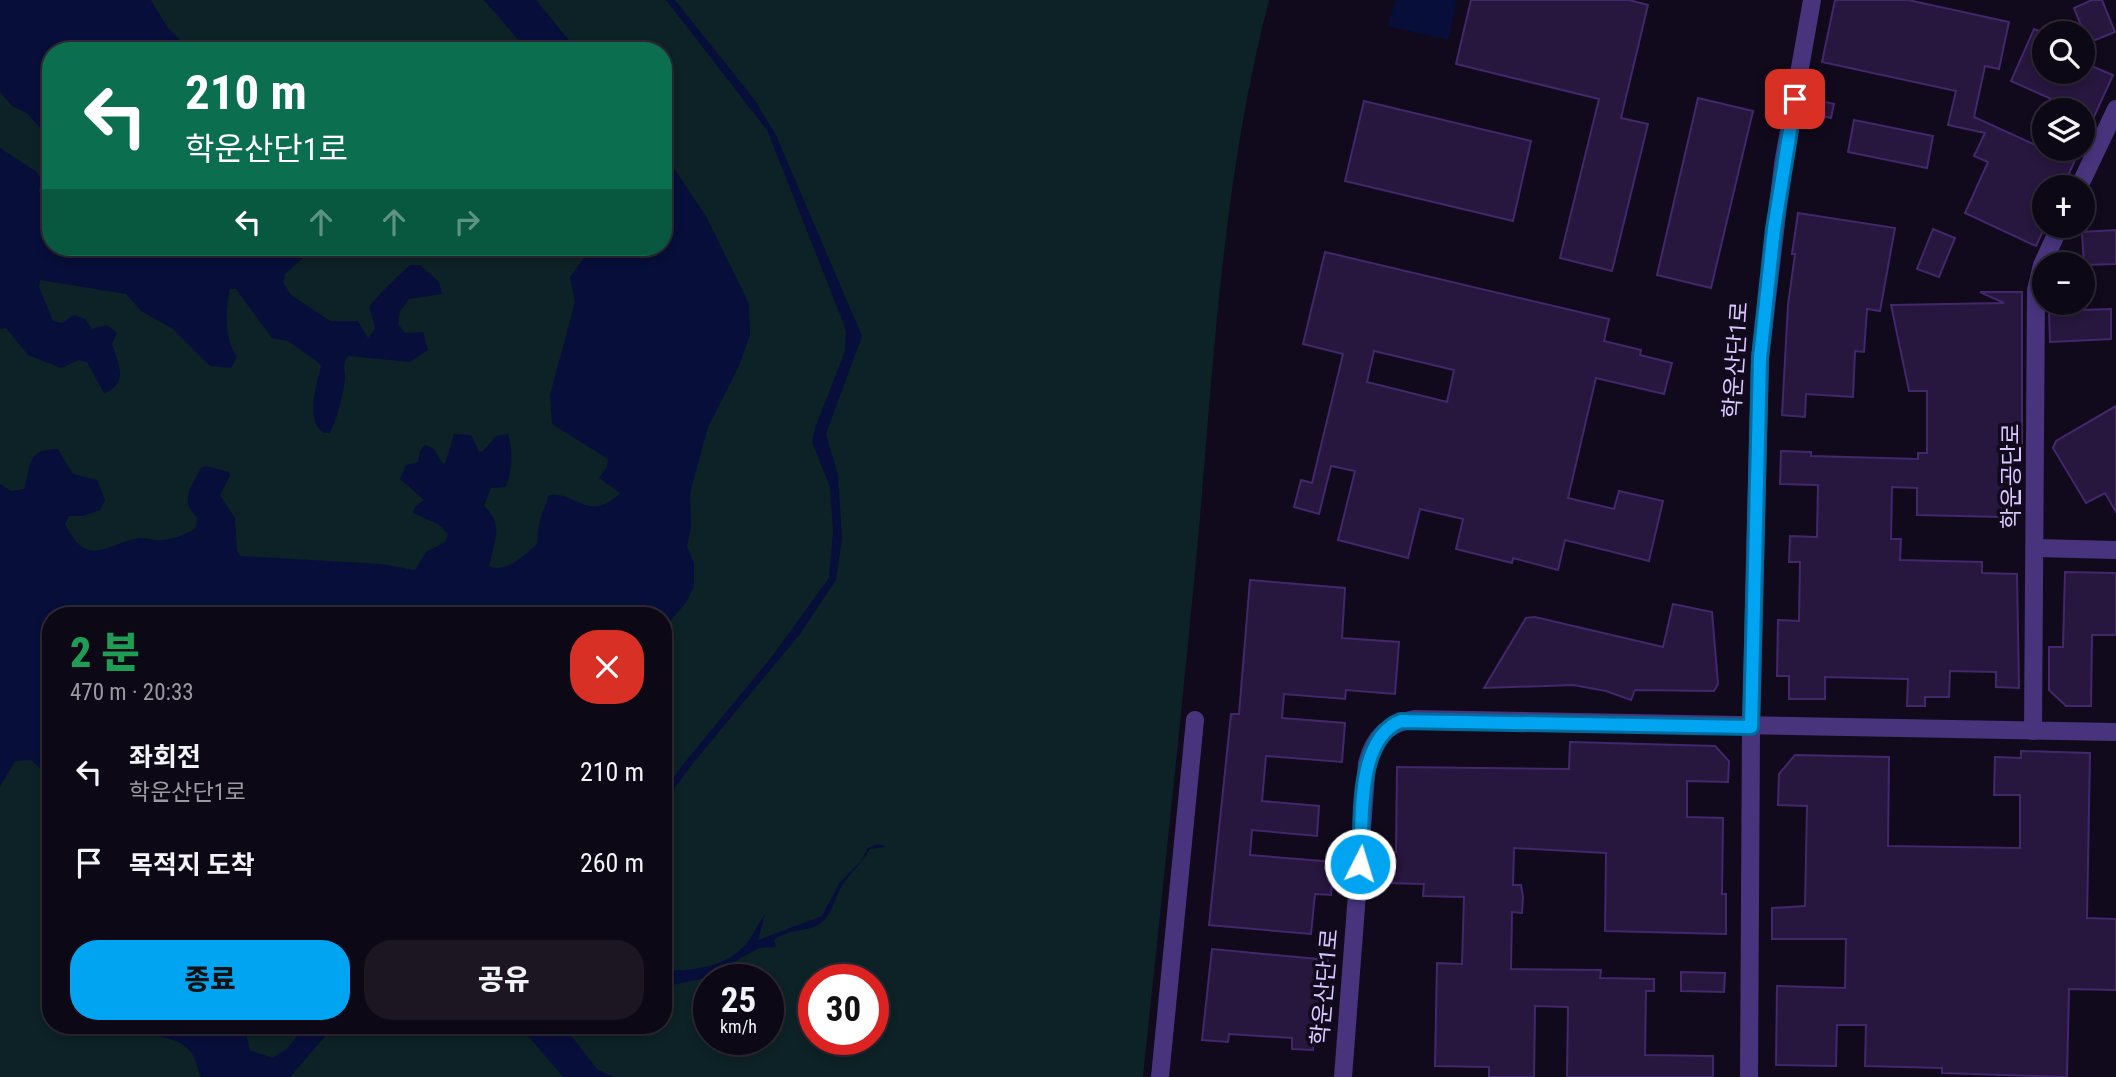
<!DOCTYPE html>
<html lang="ko">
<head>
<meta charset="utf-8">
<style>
  :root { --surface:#0d0815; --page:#1b1622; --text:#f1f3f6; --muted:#9a9aa0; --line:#2d2934; --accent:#00a4f1 }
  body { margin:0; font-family:"Roboto Condensed","Noto Sans KR",sans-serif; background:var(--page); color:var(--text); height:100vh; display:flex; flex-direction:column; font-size:26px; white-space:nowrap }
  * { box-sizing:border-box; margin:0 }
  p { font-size:23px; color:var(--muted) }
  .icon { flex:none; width:38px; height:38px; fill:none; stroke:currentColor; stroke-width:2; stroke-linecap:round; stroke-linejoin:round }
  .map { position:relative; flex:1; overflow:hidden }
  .sheet { position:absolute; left:42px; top:607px; width:630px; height:427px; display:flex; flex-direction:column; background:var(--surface); border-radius:28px; box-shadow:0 4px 10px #0003,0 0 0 2px var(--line) }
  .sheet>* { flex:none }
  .top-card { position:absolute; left:42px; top:42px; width:630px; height:214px; border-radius:28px; box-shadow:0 4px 10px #0003,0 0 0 2px var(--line); background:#0b6e4f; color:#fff; overflow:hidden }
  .controls { position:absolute; left:2032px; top:21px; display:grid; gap:14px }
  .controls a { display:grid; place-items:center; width:63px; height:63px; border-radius:50%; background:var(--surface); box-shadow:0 4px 10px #0003,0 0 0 2px var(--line); font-size:35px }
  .speed { position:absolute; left:693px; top:964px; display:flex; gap:14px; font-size:35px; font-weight:700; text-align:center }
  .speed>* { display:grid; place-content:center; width:91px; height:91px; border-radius:50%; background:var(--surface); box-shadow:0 4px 10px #0003,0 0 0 2px var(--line); line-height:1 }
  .speed small { font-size:18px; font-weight:400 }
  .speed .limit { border:10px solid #d22; background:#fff; color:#111 }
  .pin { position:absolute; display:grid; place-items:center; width:60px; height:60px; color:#fff; margin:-30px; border-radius:14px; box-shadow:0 4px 10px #0006 }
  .me { position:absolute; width:77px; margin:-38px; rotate:5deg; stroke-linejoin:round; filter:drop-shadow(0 0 5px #0008) }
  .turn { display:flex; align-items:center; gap:24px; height:147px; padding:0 28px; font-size:32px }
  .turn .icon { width:91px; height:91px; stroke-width:2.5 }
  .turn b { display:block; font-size:49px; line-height:60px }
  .lanes { display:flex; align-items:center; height:66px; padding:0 28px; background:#0003; justify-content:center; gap:35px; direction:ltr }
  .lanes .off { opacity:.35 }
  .round { display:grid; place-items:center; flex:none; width:74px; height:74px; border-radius:28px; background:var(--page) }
  .head { display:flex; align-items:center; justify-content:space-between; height:119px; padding:0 28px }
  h1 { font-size:42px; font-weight:800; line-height:52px; color:#1e9e55 }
  .button { display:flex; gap:14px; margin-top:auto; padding:14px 28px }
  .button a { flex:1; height:80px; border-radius:28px; background:var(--accent); color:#111; font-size:28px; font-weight:800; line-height:80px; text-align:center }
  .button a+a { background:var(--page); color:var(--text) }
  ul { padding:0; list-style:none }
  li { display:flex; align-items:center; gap:21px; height:91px; padding:0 28px }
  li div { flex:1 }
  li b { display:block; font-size:26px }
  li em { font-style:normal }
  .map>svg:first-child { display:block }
  .green { fill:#0d2226; fill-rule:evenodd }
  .water { fill:#070e39 }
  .building { fill:#27163e; stroke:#43276b; stroke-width:2; fill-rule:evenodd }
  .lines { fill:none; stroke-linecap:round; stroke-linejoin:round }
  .minor { stroke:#47347d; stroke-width:18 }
  .route-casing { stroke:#006b9d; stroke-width:18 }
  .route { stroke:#00a4f1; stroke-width:12 }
  .labels { text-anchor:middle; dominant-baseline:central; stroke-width:7; stroke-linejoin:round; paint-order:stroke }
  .street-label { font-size:23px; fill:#d9c6ff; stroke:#110a1c }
</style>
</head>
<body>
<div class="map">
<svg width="2116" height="1077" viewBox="0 0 2116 1077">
  <rect width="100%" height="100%" fill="#110a1c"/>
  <path class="green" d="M0,0H1269C1224,173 1214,352 1199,529C1182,712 1162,894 1143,1077H0ZM51,51H663V247H51ZM51,616H663V1026H51ZM709,980H768V1040H709ZM814,980H873V1040H814Z"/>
  <g class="water">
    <polygon points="0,0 151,0 167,27 191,51 51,51 51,140 27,113 12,106 0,92"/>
    <polygon points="484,0 536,0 578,51 528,51"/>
    <polygon points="666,0 675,0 754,99 776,135 862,336 826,434 838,475 842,538 836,580 800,634 690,767 663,804 663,793 681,767 773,655 829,578 833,531 830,487 812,442 815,428 845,351 846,331 841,317 767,130"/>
    <polygon points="1395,0 1457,0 1448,40 1388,26"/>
    <path d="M0,148L37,172L41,178L39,192L51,196V247H336L331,257H304L285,274L283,282L291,295L330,321H358L368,338L375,329C375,321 369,314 370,306C371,302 403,271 410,265H420L439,282L442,294L409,299L400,311L398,324L405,333L423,332L428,350L410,362L348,356C342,365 345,368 345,378C345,388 336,425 329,433H324C304,421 317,384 321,367L318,362L288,341L272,338L236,289H230C225,312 224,337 237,357L231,368L210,366L173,329L141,311L126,294L40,280L39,287L53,321L62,323L74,315L85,319L92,329L107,325L117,333L112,344C118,363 130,384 104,393L87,362L79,360L61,368L28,355L6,328L0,329Z"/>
    <path d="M663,152L706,216L749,304L750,335L739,366L708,427L690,493L691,527L687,547L694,563V586L687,601L663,630V616H51V779L31,760L15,761L0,787V484L11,491L24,489C31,466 26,449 58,449L73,474L97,480L105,500L100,510L83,516H69L65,524C87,568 103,546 138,538C144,537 148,539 154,540C166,542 186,535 196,528L197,518C179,499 191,489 201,468L206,466L229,472L230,476L220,495L235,518L237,551L240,556L381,564L415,570L426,552L445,542L448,534L438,524L413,513L415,507L424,500L400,479L406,465L418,462L420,451L425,445L434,449L442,463L445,464L454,434L471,435L479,452L483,451L496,436L508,434C513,448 513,475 505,487L491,488L484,506C505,525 494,541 489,566C505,574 525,555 537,544L539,523L549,495C577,491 589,524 620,493L599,478L607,467L608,459L552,424L550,395L575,302L570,277L592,247H663Z"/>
    <path d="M878,844L887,847L870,849C862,862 852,872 843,884C834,897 834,913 821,923C807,933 789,928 774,940L776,947L759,948L705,978L663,987V971C694,970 724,969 747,943C754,935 758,923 765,914L758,940L822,916L840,882L861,861L868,848Z"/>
    <path d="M136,1026H244L250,1050L272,1058L288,1048L304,1026H334L290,1077H201C197,1069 196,1058 190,1051C175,1033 153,1041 136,1026Z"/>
    <polygon points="520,1026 564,1026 597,1069 613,1077 563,1077"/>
  </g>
  <g class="building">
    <polygon points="1471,0 1629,0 1648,5 1621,118 1648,124 1612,271 1560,258 1599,99 1456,64"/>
    <polygon points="1835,0 1908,0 2009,22 1999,69 1985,66 1974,117 2044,149 2080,149 2063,187 2044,187 2044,229 2036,246 1965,213 1988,162 1974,156 1985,133 1948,125 1956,91 1822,62"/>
    <polygon points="2092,0 2102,0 2115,32 2088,43 2074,8"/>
    <polygon points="2034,29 2044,33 2044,72 2082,72 2082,62 2113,75 2082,143 2082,110 2076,110 2011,81"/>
    <polygon points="1698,98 1753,111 1711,288 1657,275"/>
    <polygon points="1364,101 1531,141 1513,221 1345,181"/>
    <polygon points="1821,101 1834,104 1831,118 1818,115"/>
    <polygon points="1854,120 1933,136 1927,168 1848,152"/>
    <polygon points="1798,213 1895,228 1880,311 1867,309 1864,352 1855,351 1853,397 1806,394 1805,417 1782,415 1788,305 1795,254 1792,254"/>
    <polygon points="1933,229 1955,238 1939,277 1917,269"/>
    <polygon points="2116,230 2116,264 2084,265 2082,232"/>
    <path d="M1325,252L1609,319L1604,341L1641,350L1640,355L1672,363L1664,394L1596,378L1568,498L1614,509L1619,491L1663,501L1649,561L1565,540L1558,570L1513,558L1512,563L1456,549L1463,519L1420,509L1408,558L1338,540L1355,471L1331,466L1319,514L1294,507L1301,480L1312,483L1343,354L1303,344ZM1374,351L1454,370L1447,402L1367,382Z"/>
    <polygon points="1980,292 2022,292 2022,443 2004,443 2002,517 1917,515 1917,488 1892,487 1891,539 1901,539 1900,560 1982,562 1982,573 2017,574 2019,688 1996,687 1996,672 1950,671 1949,697 1925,697 1925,706 1907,706 1908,679 1825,677 1825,699 1789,699 1789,676 1777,676 1778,620 1799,621 1800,562 1789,562 1790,536 1817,537 1818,485 1780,484 1781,451 1811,452 1811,456 1918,459 1918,453 1927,453 1927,391 1909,391 1891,305 2004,303"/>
    <polygon points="2111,309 2111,339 2050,342 2049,311"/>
    <polygon points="2116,406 2116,512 2105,493 2086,503 2053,448 2056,441"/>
    <polygon points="2065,572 2116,573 2116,635 2092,635 2091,706 2066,706 2049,690 2049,647 2063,647"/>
    <polygon points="1250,580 1345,588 1342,638 1399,642 1395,694 1346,690 1345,699 1284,694 1282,718 1345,723 1342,762 1266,756 1262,801 1319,806 1317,836 1252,830 1250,855 1334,862 1331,895 1315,894 1311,934 1209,925 1231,714 1239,714"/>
    <polygon points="1673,604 1712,612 1718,684 1714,691 1635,690 1631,700 1606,691 1573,685 1484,688 1526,618 1535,617 1663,647"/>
    <polygon points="1570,742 1715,746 1729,761 1728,782 1687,781 1687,817 1723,818 1722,894 1726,894 1726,934 1605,931 1606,853 1514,848 1513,885 1521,885 1523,897 1522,913 1512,912 1511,969 1601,970 1600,978 1654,979 1654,991 1646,991 1645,1055 1713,1056 1713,1077 1567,1077 1568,1007 1535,1006 1534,1077 1489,1077 1489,1067 1435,1066 1437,963 1462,964 1464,897 1423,896 1424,884 1387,883 1387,852 1396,852 1397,767 1569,769"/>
    <polygon points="2021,751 2090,753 2087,918 2116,919 2116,990 2069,989 2067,1077 1942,1073 1942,1068 1865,1066 1866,1025 1837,1025 1836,1066 1776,1065 1777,986 1845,988 1846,939 1772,939 1772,908 1805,906 1807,806 1778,805 1779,774 1795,755 1889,757 1888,846 2020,848 2020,795 1994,795 1995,757 2021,758"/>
    <polygon points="1212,949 1328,960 1322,1027 1314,1026 1313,1050 1292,1049 1292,1038 1229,1034 1228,1042 1202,1040"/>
    <polygon points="1681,972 1725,973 1724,992 1681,991"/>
  </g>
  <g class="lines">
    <g class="minor">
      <polyline points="2079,187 2116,109"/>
      <polyline points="2036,548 2116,550"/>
      <polyline points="2033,731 2036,290 2042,265 2060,226"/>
      <polyline points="1160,1077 1195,720"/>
      <path d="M1343,1077L1367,763C1374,737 1387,724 1414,719L2116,732"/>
      <polyline points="1749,1077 1751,727 1760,358 1783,164 1812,0"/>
    </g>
  </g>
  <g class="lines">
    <g class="route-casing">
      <path id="route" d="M1360,864C1363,822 1355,739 1401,721L1751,727L1760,358L1774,229L1795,99"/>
    </g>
    <use href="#route" class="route"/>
  </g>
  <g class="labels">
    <g class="street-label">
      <text transform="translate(1736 360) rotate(-86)">학운산단1로</text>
      <text transform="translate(2011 476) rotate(-90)">학운공단로</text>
      <text transform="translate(1325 987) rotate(-85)">학운산단1로</text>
    </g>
  </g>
</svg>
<div class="controls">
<a><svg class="icon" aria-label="search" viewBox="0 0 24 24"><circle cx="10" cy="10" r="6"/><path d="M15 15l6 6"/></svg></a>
<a><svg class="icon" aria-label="layers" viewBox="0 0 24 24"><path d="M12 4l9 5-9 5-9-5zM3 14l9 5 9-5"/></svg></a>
<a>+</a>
<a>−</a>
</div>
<div class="speed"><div>25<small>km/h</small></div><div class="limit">30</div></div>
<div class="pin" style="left:1795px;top:99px;background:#d93025"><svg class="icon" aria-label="arrive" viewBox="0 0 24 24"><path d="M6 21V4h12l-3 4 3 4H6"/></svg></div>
<svg class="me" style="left:1360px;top:864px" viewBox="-20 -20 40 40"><circle r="17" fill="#00a4f1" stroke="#fff" stroke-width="3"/><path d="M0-11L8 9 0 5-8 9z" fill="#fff"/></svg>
<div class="top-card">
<div class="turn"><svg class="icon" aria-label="left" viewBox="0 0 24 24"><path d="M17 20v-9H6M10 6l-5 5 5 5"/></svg><div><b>210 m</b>학운산단1로</div></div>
<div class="lanes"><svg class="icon" aria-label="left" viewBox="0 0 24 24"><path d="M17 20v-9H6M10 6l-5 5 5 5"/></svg><svg class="icon off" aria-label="ahead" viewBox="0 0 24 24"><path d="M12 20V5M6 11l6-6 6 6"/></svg><svg class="icon off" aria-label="ahead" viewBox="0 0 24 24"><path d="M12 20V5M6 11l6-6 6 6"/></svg><svg class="icon off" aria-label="right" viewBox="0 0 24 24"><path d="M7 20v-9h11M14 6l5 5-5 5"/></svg></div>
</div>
<section class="sheet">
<div class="head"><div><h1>2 분</h1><p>470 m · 20:33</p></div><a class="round" style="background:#d93025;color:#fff"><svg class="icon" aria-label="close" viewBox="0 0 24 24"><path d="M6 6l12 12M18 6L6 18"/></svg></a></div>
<ul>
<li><svg class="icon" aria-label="left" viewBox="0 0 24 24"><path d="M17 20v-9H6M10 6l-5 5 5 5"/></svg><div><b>좌회전</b><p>학운산단1로</p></div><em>210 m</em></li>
<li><svg class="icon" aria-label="arrive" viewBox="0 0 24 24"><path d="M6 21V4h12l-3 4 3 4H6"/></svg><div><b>목적지 도착</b></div><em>260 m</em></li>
</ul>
<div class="button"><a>종료</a><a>공유</a></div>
</section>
</div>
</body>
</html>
